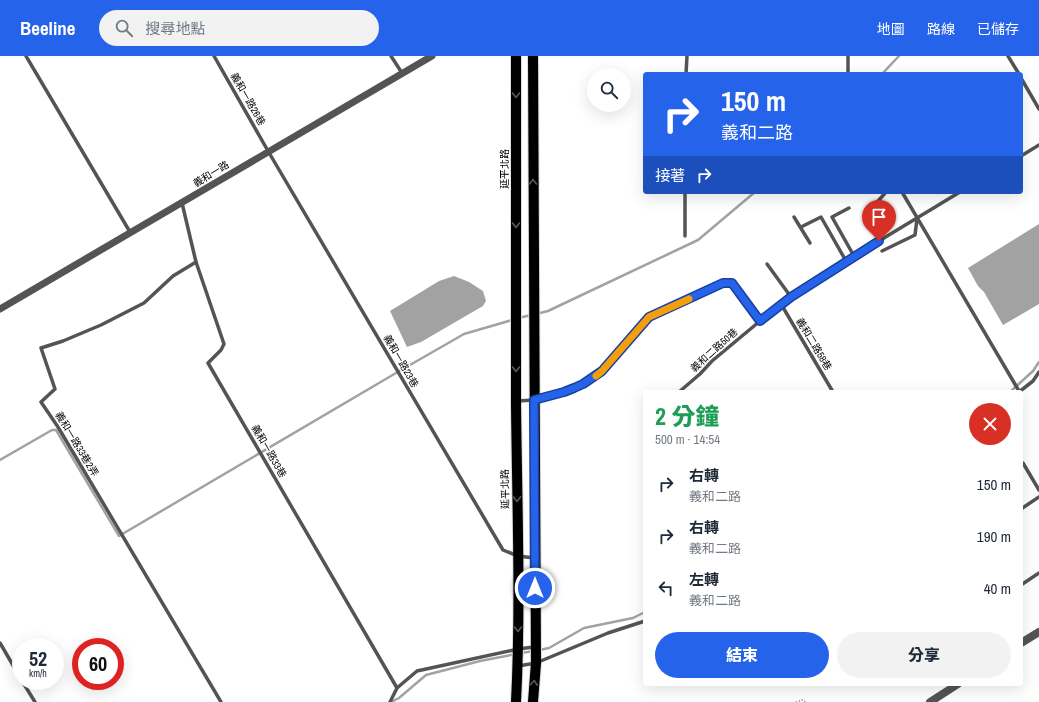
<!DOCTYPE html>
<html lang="zh-TW">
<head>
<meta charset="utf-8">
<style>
  :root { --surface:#fff; --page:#f2f2f3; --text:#1f2937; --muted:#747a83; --accent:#2563eb }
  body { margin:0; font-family:"Archivo Narrow","Noto Sans TC",sans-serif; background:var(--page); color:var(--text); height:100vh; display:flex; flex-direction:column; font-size:15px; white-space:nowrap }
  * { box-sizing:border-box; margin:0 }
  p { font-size:13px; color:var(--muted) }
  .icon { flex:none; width:22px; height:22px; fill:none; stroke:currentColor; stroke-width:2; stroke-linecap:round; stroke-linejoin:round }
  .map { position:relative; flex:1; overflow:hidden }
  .side { position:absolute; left:643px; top:334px; width:380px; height:296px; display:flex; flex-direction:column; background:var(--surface); border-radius:4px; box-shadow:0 4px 16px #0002 }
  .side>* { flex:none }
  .guide { position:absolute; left:643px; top:16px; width:380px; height:122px; border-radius:4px; box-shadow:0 4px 16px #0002; background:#2563eb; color:#fff; overflow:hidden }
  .buttons { position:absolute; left:587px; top:12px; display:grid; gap:8px }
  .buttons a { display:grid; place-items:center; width:44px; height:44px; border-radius:50%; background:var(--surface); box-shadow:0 4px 16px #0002; font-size:20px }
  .speed { position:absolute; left:12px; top:582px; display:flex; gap:8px; font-size:20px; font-weight:700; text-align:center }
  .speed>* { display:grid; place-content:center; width:52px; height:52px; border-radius:50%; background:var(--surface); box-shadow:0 4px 16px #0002; line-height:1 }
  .speed small { font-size:10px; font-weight:400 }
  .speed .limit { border:6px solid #d22; background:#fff; color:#111 }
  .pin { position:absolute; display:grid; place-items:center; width:34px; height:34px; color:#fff; margin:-41px -17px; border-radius:50% 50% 50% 0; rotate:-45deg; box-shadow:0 0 4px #0007 }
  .pin .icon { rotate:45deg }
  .me { position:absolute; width:44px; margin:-22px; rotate:0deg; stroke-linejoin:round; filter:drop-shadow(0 0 3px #0008) }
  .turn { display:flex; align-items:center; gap:14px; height:84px; padding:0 12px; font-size:18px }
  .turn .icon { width:52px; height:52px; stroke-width:2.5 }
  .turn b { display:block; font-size:28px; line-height:34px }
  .then { display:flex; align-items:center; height:38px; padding:0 12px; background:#0003; gap:8px; font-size:15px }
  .round { display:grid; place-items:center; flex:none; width:42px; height:42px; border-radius:21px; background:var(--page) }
  .head { display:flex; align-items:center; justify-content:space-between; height:68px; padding:0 12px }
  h1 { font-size:24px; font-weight:800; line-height:30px; color:#1e9e55 }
  .button { display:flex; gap:8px; margin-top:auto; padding:8px 12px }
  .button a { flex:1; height:46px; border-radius:24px; background:var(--accent); color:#fff; font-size:16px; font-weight:800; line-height:46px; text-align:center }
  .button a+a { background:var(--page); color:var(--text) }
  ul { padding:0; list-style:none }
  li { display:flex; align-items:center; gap:12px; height:52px; padding:0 12px }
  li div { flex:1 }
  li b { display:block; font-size:15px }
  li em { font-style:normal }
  header { display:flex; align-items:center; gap:24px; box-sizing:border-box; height:56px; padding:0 20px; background:var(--accent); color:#fff }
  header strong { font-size:19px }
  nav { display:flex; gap:22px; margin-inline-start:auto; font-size:14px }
  .search { width:280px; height:36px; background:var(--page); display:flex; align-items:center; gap:10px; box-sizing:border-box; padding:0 14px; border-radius:22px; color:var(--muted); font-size:15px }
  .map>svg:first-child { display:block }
  .water { fill:#a2a2a2 }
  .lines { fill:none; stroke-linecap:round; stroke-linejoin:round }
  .stream { stroke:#a2a2a2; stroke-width:2.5 }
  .primary-casing { stroke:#dbdbdb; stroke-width:12 }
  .path { stroke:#767676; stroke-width:1.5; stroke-dasharray:1 2; stroke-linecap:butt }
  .service { stroke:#545454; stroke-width:3.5 }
  .minor { stroke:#545454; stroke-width:7 }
  .tertiary { stroke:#545454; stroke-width:8 }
  .primary { stroke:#000; stroke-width:10 }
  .oneway { stroke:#595959 }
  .route-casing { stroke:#184099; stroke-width:10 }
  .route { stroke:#2563eb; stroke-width:7 }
  .slow { stroke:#f59e0b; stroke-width:7 }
  .labels { text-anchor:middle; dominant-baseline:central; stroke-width:3; stroke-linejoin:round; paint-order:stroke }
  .street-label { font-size:10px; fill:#000; stroke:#fff }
</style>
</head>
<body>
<header>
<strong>Beeline</strong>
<div class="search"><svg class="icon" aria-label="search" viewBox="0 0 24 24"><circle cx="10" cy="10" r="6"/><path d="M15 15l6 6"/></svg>搜尋地點</div>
<nav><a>地圖</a><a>路線</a><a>已儲存</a></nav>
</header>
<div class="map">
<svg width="1039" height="646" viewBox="0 0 1039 646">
  <rect width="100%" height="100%" fill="#fff"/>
  <g class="water">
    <polygon points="1039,168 1039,248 1003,269 984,236 978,230 968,212"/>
    <polygon points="454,220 469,226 483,235 486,245 483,250 421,286 407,291 390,255 439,225"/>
  </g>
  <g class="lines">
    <g class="stream">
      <polyline points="882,18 899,0"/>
      <polyline points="536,258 548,255 698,184 755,136"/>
      <polyline points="519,262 531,259"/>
      <polyline points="1010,336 1033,315 1039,306"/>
      <polyline points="0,404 52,374 56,374 119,480 396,317 464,278 512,264"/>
      <polyline points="539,594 549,592 584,572 633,562 645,556"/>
      <polyline points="521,597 534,595"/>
      <polyline points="391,646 399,642 426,619 480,605 516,598"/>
    </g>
    <g class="primary-casing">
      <g id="primary">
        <path d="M516,0C516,116 515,232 516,347C517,447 521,547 516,646"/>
        <polyline points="533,646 536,607 533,0"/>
      </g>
    </g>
    <polyline class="path" points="796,646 802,644 806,646"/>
    <g class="service">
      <polyline points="26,0 130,176"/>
      <polyline points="214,0 268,95 503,494 518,500 534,502"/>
      <polyline points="391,0 402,17"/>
      <polyline points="1008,0 1019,18"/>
      <polyline points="686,18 687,0"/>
      <polyline points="848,18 848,0"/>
      <polyline points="1021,22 1039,53"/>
      <polyline points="1021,100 1039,89"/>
      <polyline points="902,136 1019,335"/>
      <polyline points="182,147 196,206 224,288 221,294 208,307 397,632 390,646"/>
      <polyline points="849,152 832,161 854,200"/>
      <polyline points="872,152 886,136"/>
      <polyline points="794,161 810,187"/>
      <polyline points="801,171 821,161 846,205"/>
      <polyline points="685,180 685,136"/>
      <polyline points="882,195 915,179 917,163"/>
      <polyline points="196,206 173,220 144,247 101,269 63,285 41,292 55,333 41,346 58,371 221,646"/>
      <polyline points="767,208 791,241"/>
      <polyline points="781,248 833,336"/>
      <polyline points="679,336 700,318 712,305 760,265"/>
      <polyline points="1019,336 1033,325 1039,316"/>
      <path d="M517,345L534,344L564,336L583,328L602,315L649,261L723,227H732L760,265C823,217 892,177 960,136"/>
      <polyline points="1023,407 1039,434"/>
      <polyline points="1021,453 1039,441"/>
      <polyline points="1021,529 1039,517"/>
      <polyline points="0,587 21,623"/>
      <polyline points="518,610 536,607 608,577 645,565"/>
      <polyline points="22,625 35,646"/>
      <polyline points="397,632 417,615 518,593 534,591"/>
    </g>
    <path class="minor" d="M0,253C144,169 288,84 432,0"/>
    <g class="tertiary">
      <polyline points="1021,587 1039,576"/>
      <polyline points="930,646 958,628"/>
    </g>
    <use href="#primary" class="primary"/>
  </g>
  <defs><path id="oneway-chevron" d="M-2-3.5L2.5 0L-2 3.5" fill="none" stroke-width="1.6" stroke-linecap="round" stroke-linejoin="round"/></defs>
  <g class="oneway">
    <use href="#oneway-chevron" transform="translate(516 39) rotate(90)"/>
    <use href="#oneway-chevron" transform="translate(533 126) rotate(-90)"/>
    <use href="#oneway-chevron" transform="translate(516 169) rotate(90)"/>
    <use href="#oneway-chevron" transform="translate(516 313) rotate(90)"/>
    <use href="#oneway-chevron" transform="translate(517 443) rotate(89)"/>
    <use href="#oneway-chevron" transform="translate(518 573) rotate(90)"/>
    <use href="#oneway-chevron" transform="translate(534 627) rotate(-86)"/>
  </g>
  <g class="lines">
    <g class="route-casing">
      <polyline id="route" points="535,532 534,344 564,336 574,332 583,328 602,315 649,261 723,227 732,227 760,265 791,241 879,185"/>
    </g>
    <use href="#route" class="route"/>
    <polyline class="slow" points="596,320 602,315 649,261 689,243"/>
  </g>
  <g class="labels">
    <g class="street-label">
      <text transform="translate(248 43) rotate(60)">義和一路26巷</text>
      <text transform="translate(504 113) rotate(-90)">延平北路</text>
      <text transform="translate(211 118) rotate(-31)">義和一路</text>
      <text transform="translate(814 288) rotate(59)">義和二路58巷</text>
      <text transform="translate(714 294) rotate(-42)">義和二路50巷</text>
      <text transform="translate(401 305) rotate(60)">義和一路23巷</text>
      <text transform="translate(77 388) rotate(59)">義和一路33巷2弄</text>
      <text transform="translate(269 395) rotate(60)">義和一路33巷</text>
      <text transform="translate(505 433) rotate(-91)">延平北路</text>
    </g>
  </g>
</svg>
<div class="buttons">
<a><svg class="icon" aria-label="search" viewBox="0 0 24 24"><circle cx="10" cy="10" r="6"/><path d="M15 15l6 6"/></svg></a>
</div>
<div class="speed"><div>52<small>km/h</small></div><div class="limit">60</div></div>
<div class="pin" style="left:879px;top:185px;background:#d93025"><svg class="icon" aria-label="arrive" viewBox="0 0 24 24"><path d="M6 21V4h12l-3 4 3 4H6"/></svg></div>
<svg class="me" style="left:535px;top:532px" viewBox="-20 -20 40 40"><circle r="17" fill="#2563eb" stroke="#fff" stroke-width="3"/><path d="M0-11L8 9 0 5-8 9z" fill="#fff"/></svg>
<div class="guide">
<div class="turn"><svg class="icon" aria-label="right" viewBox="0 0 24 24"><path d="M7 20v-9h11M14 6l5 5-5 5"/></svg><div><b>150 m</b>義和二路</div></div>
<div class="then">接著<svg class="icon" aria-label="right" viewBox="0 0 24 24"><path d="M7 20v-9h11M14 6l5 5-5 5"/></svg></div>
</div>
<section class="side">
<div class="head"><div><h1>2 分鐘</h1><p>500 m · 14:54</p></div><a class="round" style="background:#d93025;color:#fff"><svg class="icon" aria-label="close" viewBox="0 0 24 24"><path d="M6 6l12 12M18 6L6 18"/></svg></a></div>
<ul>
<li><svg class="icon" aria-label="right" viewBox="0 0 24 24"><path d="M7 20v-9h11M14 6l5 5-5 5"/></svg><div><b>右轉</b><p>義和二路</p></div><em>150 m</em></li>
<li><svg class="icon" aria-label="right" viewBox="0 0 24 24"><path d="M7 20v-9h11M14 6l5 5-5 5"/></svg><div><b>右轉</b><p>義和二路</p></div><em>190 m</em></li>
<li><svg class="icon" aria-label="left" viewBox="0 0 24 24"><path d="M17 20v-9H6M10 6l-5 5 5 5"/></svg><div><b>左轉</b><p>義和二路</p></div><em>40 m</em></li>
</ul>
<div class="button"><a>結束</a><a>分享</a></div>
</section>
</div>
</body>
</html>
